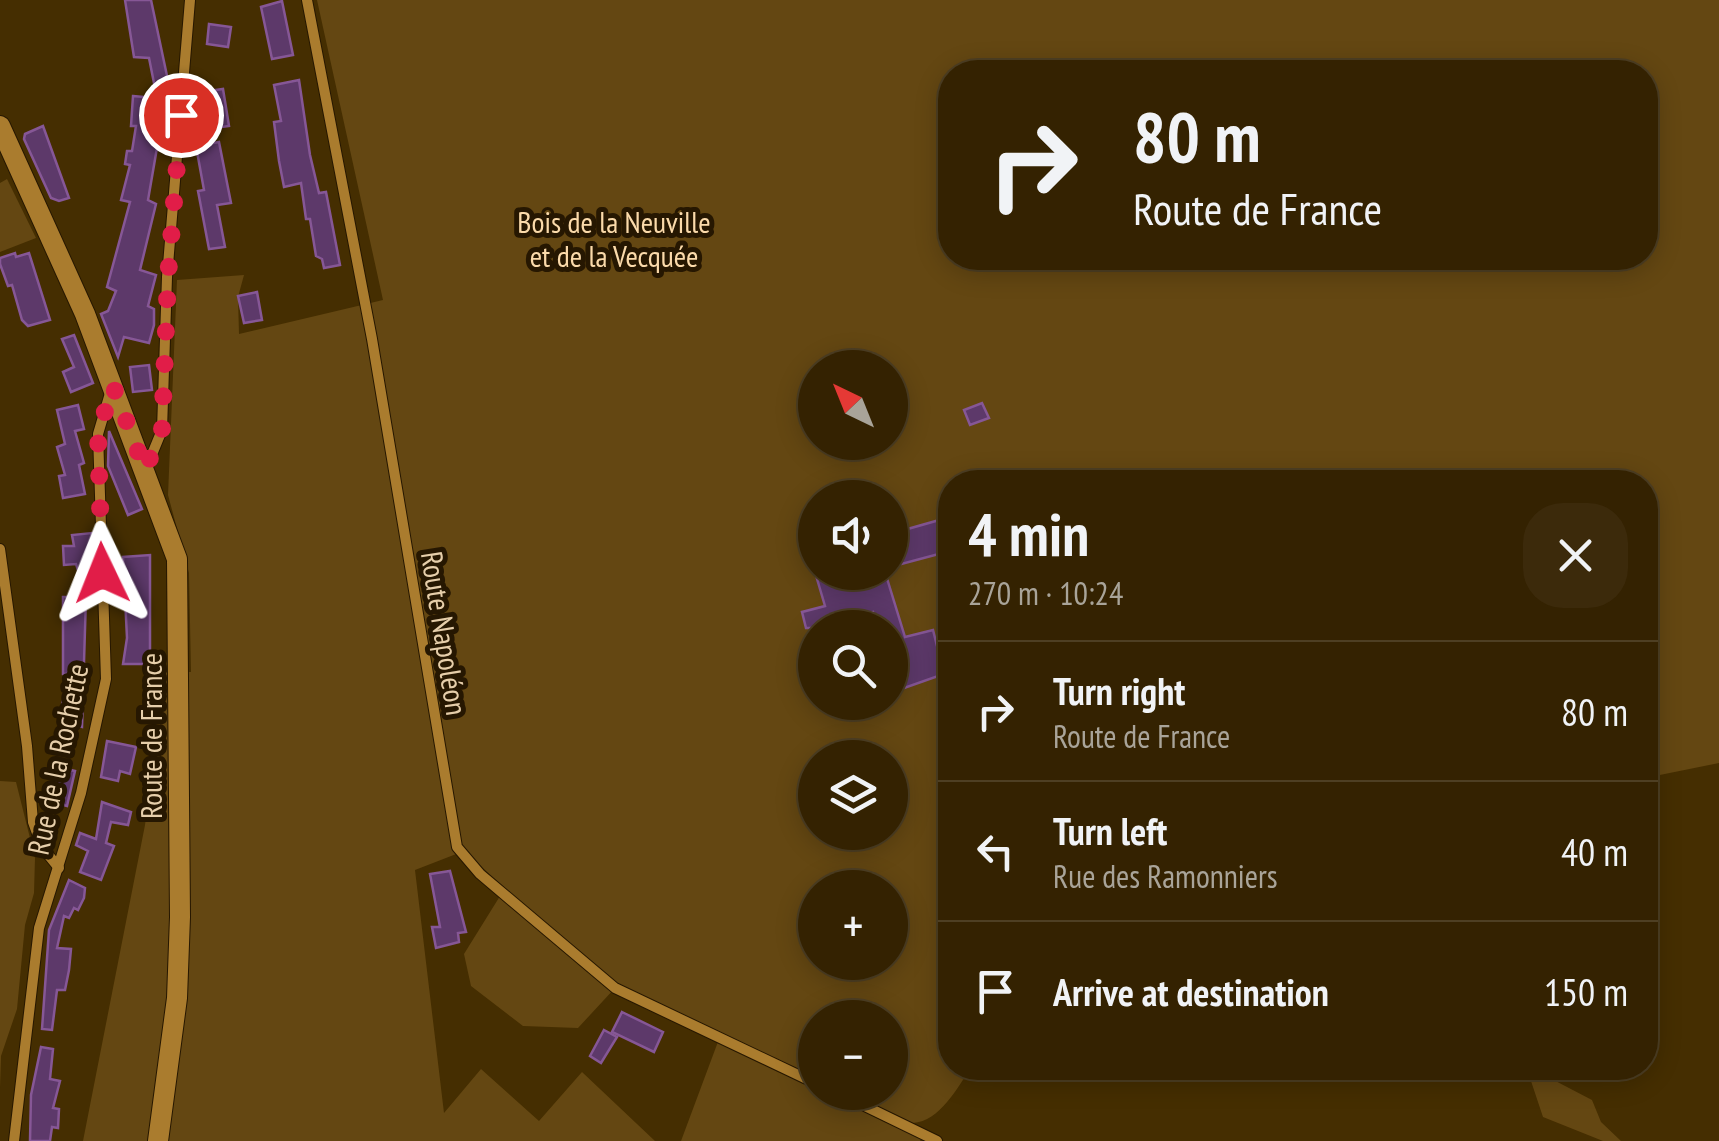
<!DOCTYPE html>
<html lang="en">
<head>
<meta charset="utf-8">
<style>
  :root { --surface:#342201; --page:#3c2a0b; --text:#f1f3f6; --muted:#a9a499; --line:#4e3f23 }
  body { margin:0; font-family:"PT Sans Narrow",sans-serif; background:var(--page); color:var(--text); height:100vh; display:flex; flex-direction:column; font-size:38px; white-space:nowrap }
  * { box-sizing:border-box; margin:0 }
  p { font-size:32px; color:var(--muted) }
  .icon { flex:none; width:55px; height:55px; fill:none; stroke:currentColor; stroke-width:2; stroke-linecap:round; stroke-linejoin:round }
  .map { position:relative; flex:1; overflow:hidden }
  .details { position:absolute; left:938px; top:470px; width:720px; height:610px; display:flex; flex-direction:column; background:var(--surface); border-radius:40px; box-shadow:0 5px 25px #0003,0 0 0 2px var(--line) }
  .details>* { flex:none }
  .hud { position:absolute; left:938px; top:60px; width:720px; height:210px; border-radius:40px; box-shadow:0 5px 25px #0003,0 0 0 2px var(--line); background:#342201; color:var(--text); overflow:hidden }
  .needle { width:65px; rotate:317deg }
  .controls { position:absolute; left:798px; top:350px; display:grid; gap:20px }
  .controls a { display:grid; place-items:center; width:110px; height:110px; border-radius:50%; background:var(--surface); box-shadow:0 5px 25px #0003,0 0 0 2px var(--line); font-size:50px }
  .pin { position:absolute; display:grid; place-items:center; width:85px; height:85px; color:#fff; margin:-42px; border:5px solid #fff; border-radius:50%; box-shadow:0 2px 10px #0007 }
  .me { position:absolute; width:110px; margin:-55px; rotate:358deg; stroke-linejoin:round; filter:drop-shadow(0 0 8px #0008) }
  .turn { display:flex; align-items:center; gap:35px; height:210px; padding:0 30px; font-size:45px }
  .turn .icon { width:130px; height:130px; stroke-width:2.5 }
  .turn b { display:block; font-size:70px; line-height:85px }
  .round { display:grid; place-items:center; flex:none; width:105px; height:105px; border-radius:40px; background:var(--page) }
  .head { display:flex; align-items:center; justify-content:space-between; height:170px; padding:0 30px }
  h1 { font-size:60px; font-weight:800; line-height:75px }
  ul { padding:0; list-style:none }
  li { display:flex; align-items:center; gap:30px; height:140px; padding:0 30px; border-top:2px solid var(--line) }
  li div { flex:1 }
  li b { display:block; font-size:38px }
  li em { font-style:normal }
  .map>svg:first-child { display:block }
  .green { fill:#644712; fill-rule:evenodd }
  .building { fill:#5d396a; stroke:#865796; stroke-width:2.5 }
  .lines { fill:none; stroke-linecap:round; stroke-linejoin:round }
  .minor-casing { stroke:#261701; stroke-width:12 }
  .secondary-casing { stroke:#261701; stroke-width:22 }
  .minor { stroke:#aa7c2e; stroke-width:10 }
  .secondary { stroke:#aa7c2e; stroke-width:20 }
  .route { stroke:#e11d48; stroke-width:18; stroke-dasharray:0 32.4 }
  .labels { text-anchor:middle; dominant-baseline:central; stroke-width:10; stroke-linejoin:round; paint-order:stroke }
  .park-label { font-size:30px; fill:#fbdaaa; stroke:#261701 }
  .street-label { font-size:30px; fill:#e6ceaa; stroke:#261701 }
</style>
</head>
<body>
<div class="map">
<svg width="1719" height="1141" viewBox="0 0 1719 1141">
  <rect width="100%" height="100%" fill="#452e01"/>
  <g class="green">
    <path d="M317,0H1719V763L1645,778V482H950V1068H971C957,1088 940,1121 913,1123L847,1093L890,1092V1018H815V1077L743,1043L727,1040L815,1083V1092L836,1093L924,1134L920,1141H681L719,1039L615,988L578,1028L523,1026L471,986L464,954L505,888L464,851L415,870L444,1113L481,1069L539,1121L582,1072L655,1141H83L145,825L166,672H191L189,573L168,495L177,280L244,275L238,297L239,334L383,300ZM950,72H1645V258H950ZM815,368H890V442H815ZM815,498H890V572H815ZM815,628H890V702H815ZM815,758H890V832H815ZM815,888H890V962H815Z"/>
    <polygon points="7,179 36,238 0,252 0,183"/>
    <polygon points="0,781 16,782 35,858 34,893 25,925 17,1009 1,1056 0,1088"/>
    <polygon points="1544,1075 1592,1100 1601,1122 1621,1141 1603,1141 1543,1117 1531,1081"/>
  </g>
  <g class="building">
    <polygon points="125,0 151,0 170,90 156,93 149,58 134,57"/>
    <polygon points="282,1 293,55 272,59 261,7"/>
    <polygon points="209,24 231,27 228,47 207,44"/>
    <polygon points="299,80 310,155 319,193 326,192 340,265 324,268 322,259 316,256 310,219 306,219 301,183 284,187 279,161 274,122 281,121 274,85"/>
    <polygon points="223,89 229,126 207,129 201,92"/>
    <polygon points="133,96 154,98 151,141 158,142 148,200 156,204 140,270 156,275 148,306 154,309 154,325 149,343 124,337 118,357 101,314 108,311 116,291 107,287 130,202 121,200 130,165 125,164 127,151 132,151 136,126 131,126"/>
    <polygon points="43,126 69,198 59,201 51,198 24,139 25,134"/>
    <polygon points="219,142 231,203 217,205 225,247 209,249 198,191 204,190 196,146"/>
    <polygon points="15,253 16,257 29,253 50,320 28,326 22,320 12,285 8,286 0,264 0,258"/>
    <polygon points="257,292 262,320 244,323 238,296"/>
    <polygon points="74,335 93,383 71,392 63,372 74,367 62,339"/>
    <polygon points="149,365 152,390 133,392 130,367"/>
    <polygon points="982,403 989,418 970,425 964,410"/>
    <polygon points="78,405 84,429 75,431 84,463 79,465 85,494 63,498 59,476 65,475 57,447 65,444 57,410"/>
    <polygon points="109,431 142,509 128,515 108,466"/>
    <polygon points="950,517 950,551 894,566 890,534"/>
    <polygon points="92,533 94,575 80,576 76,564 64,565 63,546 74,546 72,535"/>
    <polygon points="150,555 150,664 123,664 127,638 123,557"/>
    <polygon points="815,572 885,572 905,637 933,630 944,674 890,693 890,628 877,628 873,612 827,622 828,628 806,628 802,612 825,606"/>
    <polygon points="63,597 86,597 82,727 65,723 67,712 61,710 69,674 63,674"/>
    <polygon points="107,741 136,747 130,774 120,771 118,781 101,777"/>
    <polygon points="53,766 75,771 67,806 55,803"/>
    <polygon points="102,802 131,812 128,825 111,822 106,843 114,846 101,880 80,872 88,851 76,845 80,833 96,839"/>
    <polygon points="450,871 466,932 458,933 459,942 436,948 432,927 440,927 430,874"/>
    <polygon points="69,880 85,888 84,898 78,910 74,908 69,918 64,916 57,948 71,949 69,970 65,990 57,990 52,1030 42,1029 49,930"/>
    <polygon points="622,1012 663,1032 654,1052 612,1032"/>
    <polygon points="604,1030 617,1037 601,1063 590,1056"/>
    <polygon points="41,1047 53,1049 50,1079 60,1081 53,1108 59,1109 58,1128 52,1127 50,1141 30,1141 31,1095"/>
  </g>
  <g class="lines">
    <g class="minor-casing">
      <g id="minor">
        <polyline points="307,0 372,339 457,847 480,874 615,988 815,1083"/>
        <polyline points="146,469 162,430 167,277 190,0"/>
        <polyline points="0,549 27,746 33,822 42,847 59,868"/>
        <polyline points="836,1092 937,1141"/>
        <polyline points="14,1141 39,928 81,793 106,679 98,434 111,390"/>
      </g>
    </g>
    <g class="secondary-casing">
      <polyline id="secondary" points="0,126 85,314 177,559 180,917 177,998 158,1141"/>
    </g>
    <use href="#minor" class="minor"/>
    <use href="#secondary" class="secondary"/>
  </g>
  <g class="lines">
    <polyline class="route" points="102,573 98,434 113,386 145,470 162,430 168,277 181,115"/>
  </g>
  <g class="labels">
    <g class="park-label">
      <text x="614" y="221">Bois de la Neuville<tspan x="614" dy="34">et de la Vecquée</tspan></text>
    </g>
    <g class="street-label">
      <text transform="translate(445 633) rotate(81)">Route Napoléon</text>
      <text transform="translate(150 736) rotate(-90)">Route de France</text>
      <text transform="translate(57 759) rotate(-78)">Rue de la Rochette</text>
    </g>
  </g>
</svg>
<div class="controls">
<a><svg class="needle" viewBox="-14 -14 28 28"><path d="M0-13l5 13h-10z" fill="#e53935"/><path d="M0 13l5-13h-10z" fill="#a9a499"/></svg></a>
<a><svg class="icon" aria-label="sound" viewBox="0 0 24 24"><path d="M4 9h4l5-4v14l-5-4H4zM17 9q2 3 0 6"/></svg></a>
<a><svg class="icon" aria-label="search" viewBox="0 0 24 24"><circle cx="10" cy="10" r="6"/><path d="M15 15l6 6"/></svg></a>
<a><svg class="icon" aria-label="layers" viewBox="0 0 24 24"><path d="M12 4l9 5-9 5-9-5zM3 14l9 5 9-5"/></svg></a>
<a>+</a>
<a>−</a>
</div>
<div class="pin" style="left:181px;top:115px;background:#d93025"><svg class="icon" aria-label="arrive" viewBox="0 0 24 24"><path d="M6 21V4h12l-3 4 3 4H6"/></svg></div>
<svg class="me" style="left:102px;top:573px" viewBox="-20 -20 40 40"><path d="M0-17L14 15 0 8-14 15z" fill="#e11d48" stroke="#fff" stroke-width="4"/></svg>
<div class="hud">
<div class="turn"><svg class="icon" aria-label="right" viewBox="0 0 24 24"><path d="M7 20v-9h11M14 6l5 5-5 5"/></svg><div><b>80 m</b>Route de France</div></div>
</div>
<section class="details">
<div class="head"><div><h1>4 min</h1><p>270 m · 10:24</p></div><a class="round"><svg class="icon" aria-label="close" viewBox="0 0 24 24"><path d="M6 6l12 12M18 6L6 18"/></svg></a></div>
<ul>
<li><svg class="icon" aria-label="right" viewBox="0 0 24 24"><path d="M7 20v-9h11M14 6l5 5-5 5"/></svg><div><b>Turn right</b><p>Route de France</p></div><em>80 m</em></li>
<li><svg class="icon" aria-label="left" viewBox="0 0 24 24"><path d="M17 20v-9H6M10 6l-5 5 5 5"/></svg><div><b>Turn left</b><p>Rue des Ramonniers</p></div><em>40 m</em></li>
<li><svg class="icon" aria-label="arrive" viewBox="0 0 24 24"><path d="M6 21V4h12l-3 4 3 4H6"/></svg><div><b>Arrive at destination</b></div><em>150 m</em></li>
</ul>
</section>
</div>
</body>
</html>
